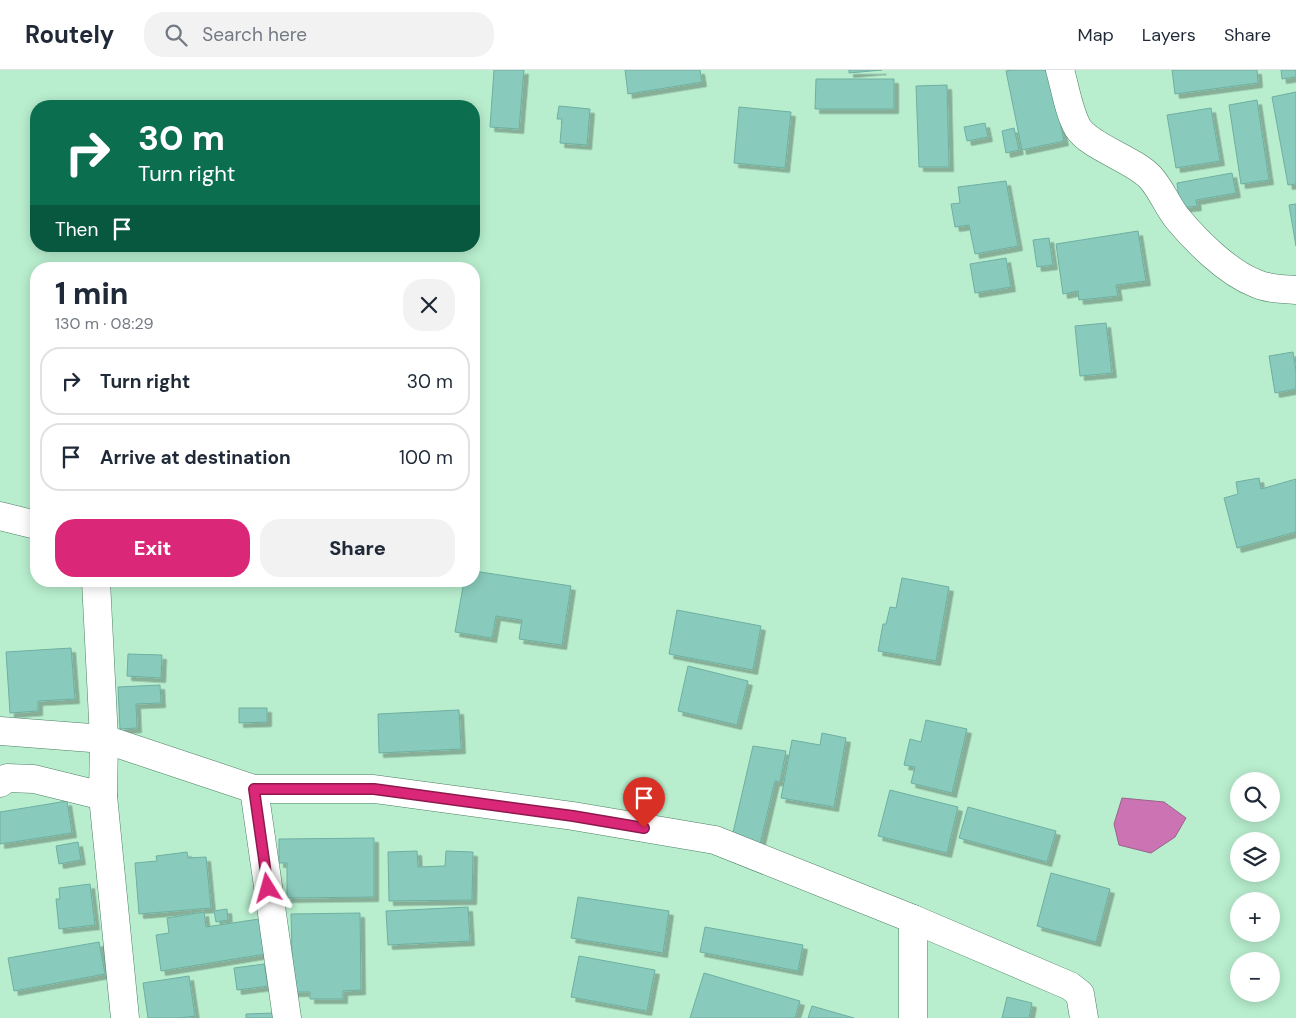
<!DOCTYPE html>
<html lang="en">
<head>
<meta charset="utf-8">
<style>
  :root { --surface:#fff; --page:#f2f2f3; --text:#1f2937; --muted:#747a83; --line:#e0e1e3; --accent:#db2777 }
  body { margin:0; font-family:"DM Sans",sans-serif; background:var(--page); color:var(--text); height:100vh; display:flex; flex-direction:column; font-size:19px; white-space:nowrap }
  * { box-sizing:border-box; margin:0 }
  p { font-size:16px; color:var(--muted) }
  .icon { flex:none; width:28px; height:28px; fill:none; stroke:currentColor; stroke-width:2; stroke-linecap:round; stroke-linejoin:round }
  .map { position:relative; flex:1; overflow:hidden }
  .details { position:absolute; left:30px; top:192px; width:450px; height:325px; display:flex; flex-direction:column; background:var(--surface); border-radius:20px; box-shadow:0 2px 12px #0003 }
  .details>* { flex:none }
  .guide { position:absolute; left:30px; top:30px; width:450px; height:152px; border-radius:20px; box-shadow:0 2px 12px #0003; background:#0b6e4f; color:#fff; overflow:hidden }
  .buttons { position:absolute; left:1230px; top:702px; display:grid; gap:10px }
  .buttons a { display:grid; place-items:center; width:50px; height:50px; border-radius:50%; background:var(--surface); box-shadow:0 2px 12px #0003; font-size:25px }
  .pin { position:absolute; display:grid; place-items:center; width:42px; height:42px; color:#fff; margin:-51px -21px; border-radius:50% 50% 50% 0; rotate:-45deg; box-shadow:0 0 5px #0007 }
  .pin .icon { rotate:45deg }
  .me { position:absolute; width:55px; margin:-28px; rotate:352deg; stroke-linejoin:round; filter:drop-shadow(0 0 4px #0008) }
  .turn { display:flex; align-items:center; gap:18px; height:105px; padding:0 25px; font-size:22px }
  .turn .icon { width:65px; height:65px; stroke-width:2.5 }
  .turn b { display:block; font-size:35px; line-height:42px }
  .then { display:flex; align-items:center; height:48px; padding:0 25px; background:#0003; gap:10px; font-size:19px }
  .round { display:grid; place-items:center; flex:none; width:52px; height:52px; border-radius:20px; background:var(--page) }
  .head { display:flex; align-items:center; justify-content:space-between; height:85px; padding:0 25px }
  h1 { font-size:30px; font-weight:800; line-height:38px }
  .button { display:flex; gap:10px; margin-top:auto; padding:10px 25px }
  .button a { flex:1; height:58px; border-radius:20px; background:var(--accent); color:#fff; font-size:20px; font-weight:800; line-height:58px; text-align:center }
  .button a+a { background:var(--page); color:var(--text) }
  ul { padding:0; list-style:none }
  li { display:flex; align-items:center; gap:15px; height:68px; margin:0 10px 8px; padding:0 15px; border:2px solid var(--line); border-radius:20px }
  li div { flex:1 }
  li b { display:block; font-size:19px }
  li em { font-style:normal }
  header { display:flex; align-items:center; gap:30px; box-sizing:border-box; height:70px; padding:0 25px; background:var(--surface); border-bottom:1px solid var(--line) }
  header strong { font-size:24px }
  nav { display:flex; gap:28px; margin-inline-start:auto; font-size:18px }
  .search { width:350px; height:45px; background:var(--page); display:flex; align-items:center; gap:12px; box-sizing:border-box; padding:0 18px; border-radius:20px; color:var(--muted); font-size:19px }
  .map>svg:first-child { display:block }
  .water { fill:#cc74b3; stroke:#99628a }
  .building { fill:#88cabb; stroke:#6eafa1; filter:url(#shadow) }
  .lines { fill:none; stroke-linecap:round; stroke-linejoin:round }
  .street-casing { stroke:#4c7f63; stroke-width:29 }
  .street { stroke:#fff; stroke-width:28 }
  .route-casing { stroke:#8e194d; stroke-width:12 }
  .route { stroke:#db2777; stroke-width:9 }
</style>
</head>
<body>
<header>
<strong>Routely</strong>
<div class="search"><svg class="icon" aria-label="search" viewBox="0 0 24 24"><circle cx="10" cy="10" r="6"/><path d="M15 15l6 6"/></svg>Search here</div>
<nav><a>Map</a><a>Layers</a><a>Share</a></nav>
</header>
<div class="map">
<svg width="1296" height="948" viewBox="0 0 1296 948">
  <defs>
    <filter id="shadow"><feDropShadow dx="4.5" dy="4.5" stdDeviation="0" flood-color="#0004"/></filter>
  </defs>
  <rect width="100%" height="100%" fill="#b8eece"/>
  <polygon class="water" points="1122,728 1164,732 1186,748 1175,767 1151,783 1119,775 1114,754"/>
  <g class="building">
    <polygon points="494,0 524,0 519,59 490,57"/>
    <polygon points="625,0 700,0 702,12 628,24"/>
    <polygon points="849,0 882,0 849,3"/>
    <polygon points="1012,0 1049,0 1064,71 1022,80 1006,1"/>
    <polygon points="1172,0 1257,0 1258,13 1175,24"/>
    <polygon points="1281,0 1296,0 1296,7 1282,9"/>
    <polygon points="816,9 894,9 894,39 815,39"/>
    <polygon points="947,15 949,97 919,97 916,16"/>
    <polygon points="1296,22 1296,114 1288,115 1272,27"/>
    <polygon points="1257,30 1269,110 1241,114 1229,35"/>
    <polygon points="559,36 590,39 587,75 560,73 562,49 557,49"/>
    <polygon points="739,37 791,42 785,98 734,93"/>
    <polygon points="1211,38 1220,91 1176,98 1167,45"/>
    <polygon points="985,53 988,67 967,71 964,57"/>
    <polygon points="1014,58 1019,80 1006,83 1002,61"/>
    <polygon points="1232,103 1236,123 1196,130 1197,136 1180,138 1177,113"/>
    <polygon points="1006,111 1018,176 975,184 969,155 955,157 951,134 960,133 958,117"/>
    <polygon points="1296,134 1296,176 1289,135"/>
    <polygon points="1138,161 1146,211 1116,215 1118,226 1079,230 1078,221 1063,224 1056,174"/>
    <polygon points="1049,168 1053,195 1037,197 1033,170"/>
    <polygon points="1006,188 1011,217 975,223 970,194"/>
    <polygon points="1106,253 1112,303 1080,306 1075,256"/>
    <polygon points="1293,282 1296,301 1296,319 1275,323 1269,286"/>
    <polygon points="1259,408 1261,419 1296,409 1296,462 1237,478 1224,428 1238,424 1236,412"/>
    <polygon points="474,501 571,516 562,575 519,569 522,550 496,546 492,568 455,562 464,511 474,511"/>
    <polygon points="902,508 949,517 936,591 878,581 883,554 886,554 890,537 896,538"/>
    <polygon points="677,540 761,556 753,600 669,584"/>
    <polygon points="71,578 75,629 38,631 38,641 10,643 6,582"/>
    <polygon points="128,584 162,585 161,608 127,606"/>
    <polygon points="688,596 748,611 737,655 678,641"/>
    <polygon points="160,615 161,633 136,634 137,658 120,659 118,617"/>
    <polygon points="239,638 267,638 267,652 239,653"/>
    <polygon points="459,640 461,679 379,683 378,644"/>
    <polygon points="926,650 967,659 952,723 911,713 915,697 904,695 910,669 921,672"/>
    <polygon points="822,663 846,668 834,737 781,728 792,670 820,675"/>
    <polygon points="753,676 786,681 780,712 775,711 760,774 732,767"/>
    <polygon points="890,720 958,737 947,783 878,766"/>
    <polygon points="67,731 72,763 0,774 0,742"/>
    <polygon points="968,737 1056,761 1047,792 959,768"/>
    <polygon points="374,768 374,827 287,828 287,793 279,793 279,769"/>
    <polygon points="78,772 81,790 59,794 56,776"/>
    <polygon points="417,781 418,797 445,796 446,781 473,782 472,830 389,831 388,782"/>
    <polygon points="187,782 188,788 206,787 211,838 139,844 135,793 157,791 156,786"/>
    <polygon points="1051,803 1110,819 1096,872 1037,856"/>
    <polygon points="90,814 95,855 59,859 56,829 60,829 59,818"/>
    <polygon points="578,827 669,841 663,883 571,868"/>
    <polygon points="468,837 470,871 388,875 386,841"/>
    <polygon points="227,839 228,850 216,852 214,841"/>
    <polygon points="204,842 206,857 259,849 265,884 161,901 156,865 169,863 167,848"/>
    <polygon points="360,843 361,920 343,921 343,929 310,929 310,922 293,922 291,844"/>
    <polygon points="705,857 803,875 798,901 700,882"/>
    <polygon points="99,872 105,904 14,921 8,888"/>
    <polygon points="579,886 655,900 647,941 571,927"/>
    <polygon points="264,894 268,916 237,920 234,898"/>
    <polygon points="704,903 800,931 795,948 690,948"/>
    <polygon points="189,906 195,946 180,948 148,948 143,913"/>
    <polygon points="1007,927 1032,933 1029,948 1002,948"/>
    <polygon points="812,936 854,948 808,948"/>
    <polygon points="274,943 274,948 246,948 246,944"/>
  </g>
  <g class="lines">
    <g class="street-casing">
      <g id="street">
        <path d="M1060,0C1065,17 1069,43 1078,58C1090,77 1133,89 1150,107C1161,119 1167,135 1177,148C1196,171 1227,202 1255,213C1267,219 1283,219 1296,220"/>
        <polyline points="0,446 36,455"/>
        <polyline points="96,511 104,669 103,726 125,948"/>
        <polyline points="0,661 104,669 254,719 374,719 573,746 715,770 913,849 1070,916 1080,924 1084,948"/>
        <polyline points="0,713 7,708 34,709 103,726"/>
        <polyline points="254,719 287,948"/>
        <polyline points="913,948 913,849"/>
      </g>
    </g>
    <use href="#street" class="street"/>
  </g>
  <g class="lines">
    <g class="route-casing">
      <polyline id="route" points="268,818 254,719 374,719 573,746 644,758"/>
    </g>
    <use href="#route" class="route"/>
  </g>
</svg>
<div class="buttons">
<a><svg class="icon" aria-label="search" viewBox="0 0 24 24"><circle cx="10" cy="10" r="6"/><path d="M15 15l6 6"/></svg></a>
<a><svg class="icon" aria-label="layers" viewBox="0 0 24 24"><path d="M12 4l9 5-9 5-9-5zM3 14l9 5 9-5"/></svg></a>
<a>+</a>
<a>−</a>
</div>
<div class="pin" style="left:644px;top:758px;background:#d93025"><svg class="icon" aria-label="arrive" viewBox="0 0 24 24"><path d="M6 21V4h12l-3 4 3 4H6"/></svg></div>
<svg class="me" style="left:268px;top:818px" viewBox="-20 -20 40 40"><path d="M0-17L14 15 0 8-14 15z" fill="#db2777" stroke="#fff" stroke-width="4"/></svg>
<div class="guide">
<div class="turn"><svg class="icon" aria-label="right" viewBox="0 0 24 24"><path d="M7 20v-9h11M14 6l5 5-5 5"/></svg><div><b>30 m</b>Turn right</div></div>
<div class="then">Then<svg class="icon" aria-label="arrive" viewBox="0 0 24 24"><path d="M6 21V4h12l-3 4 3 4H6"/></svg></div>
</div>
<section class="details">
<div class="head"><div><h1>1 min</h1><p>130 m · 08:29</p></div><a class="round"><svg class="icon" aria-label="close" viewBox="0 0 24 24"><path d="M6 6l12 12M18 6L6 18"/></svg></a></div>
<ul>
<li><svg class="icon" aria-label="right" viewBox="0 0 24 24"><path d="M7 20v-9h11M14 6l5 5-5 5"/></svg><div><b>Turn right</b></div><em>30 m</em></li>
<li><svg class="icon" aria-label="arrive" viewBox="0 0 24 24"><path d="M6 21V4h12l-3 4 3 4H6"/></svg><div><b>Arrive at destination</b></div><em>100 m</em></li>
</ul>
<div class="button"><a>Exit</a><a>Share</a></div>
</section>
</div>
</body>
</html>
